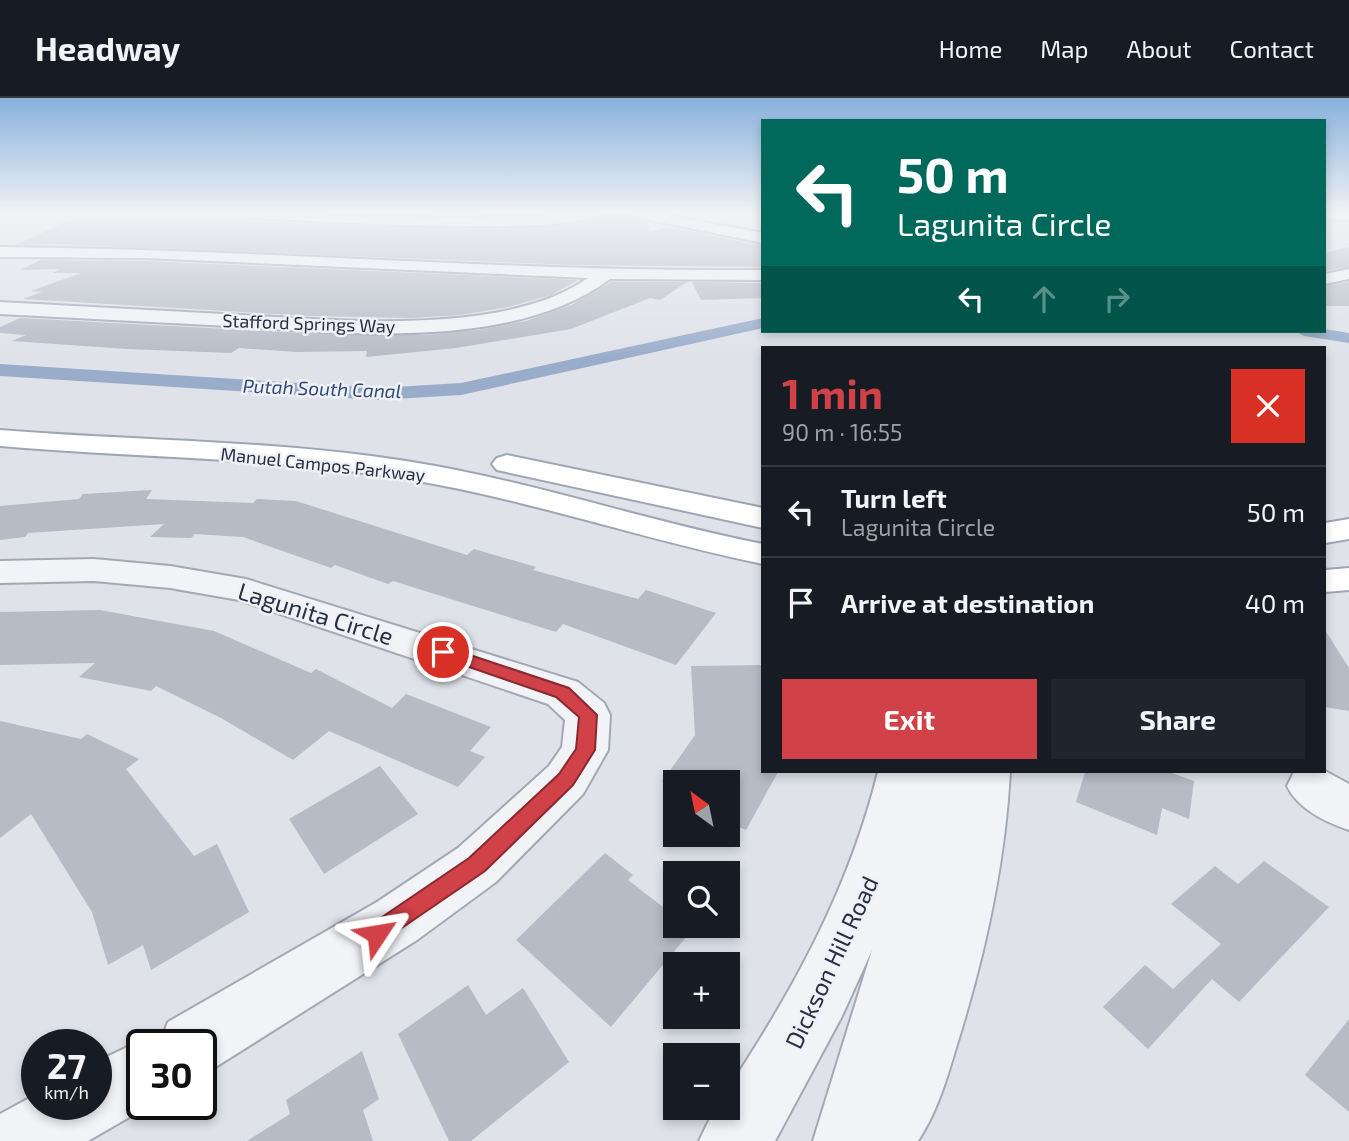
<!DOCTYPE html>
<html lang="en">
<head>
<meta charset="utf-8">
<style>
  :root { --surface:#171b24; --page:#20242c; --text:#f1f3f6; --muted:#9ea1a6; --line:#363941; --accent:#d14148 }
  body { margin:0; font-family:"Exo 2",sans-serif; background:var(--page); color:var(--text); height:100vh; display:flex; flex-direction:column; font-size:26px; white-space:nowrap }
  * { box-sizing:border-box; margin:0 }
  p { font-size:23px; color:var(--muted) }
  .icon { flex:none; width:38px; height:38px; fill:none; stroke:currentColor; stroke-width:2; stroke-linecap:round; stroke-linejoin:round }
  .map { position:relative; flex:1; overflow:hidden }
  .side { position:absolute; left:761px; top:248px; width:565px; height:427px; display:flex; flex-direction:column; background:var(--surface); border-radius:0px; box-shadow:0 4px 10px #0003 }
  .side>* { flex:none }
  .banner { position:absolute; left:761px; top:21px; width:565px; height:214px; border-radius:0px; box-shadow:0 4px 10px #0003; background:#00695c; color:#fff; overflow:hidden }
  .needle { width:46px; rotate:327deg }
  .controls { position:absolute; left:663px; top:672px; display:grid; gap:14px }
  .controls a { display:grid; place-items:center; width:77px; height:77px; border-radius:0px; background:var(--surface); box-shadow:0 4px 10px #0003; font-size:35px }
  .speed { position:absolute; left:21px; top:931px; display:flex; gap:14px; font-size:35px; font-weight:700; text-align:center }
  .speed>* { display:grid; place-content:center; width:91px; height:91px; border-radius:50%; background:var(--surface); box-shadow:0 4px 10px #0003; line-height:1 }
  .speed small { font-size:18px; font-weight:400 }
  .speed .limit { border:4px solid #111; border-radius:10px; background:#fff; color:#111 }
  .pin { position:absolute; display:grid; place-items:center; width:60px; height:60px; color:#fff; margin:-30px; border:4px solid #fff; border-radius:50%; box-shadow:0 2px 7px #0007 }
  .me { position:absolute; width:77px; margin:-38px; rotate:57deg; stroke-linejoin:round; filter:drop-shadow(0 0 5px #0008) }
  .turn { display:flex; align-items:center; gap:24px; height:147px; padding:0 21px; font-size:32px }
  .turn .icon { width:91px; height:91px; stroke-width:2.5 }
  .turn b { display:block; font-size:49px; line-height:60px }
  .lanes { display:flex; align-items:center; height:66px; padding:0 21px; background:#0003; justify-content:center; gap:35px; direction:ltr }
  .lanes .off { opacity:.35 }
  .round { display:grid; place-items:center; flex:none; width:74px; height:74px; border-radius:0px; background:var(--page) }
  .headline { display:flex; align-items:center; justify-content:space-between; height:119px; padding:0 21px }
  h1 { font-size:42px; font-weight:700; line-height:52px; color:var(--accent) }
  .button { display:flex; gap:14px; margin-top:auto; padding:14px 21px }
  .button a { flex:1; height:80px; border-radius:0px; background:var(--accent); color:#fff; font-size:28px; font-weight:700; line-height:80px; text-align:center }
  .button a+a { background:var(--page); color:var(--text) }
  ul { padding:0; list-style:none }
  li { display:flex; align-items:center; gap:21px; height:91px; padding:0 21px; border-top:2px solid var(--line) }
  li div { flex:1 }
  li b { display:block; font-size:26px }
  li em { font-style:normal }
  header { display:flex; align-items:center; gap:42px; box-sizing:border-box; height:98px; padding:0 35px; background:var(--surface); border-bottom:2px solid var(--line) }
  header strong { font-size:33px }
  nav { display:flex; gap:38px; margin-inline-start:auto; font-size:24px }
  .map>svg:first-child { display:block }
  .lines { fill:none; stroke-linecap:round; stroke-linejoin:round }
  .canal { fill:#99acca; fill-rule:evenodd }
  .building { fill:#b6bbc6 }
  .minor-casing { stroke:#a4a8b3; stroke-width:4 }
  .major-casing { stroke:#9ea5b5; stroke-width:4 }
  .minor { fill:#f2f3f7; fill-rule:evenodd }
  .major { fill:#fff; fill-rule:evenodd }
  .route { fill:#d14148; stroke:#882a2f; stroke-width:2 }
  .labels { text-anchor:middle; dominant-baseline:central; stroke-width:5; stroke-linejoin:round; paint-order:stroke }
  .far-street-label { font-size:18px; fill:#282e40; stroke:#eff1f6 }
  .far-water-label { font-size:19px; font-style:italic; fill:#314875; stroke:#eff1f6 }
  .near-street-label { font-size:24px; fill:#282e40; stroke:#eff1f6 }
</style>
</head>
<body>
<header>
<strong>Headway</strong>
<nav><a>Home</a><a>Map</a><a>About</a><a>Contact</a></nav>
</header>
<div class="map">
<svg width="1349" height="1043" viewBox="0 0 1349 1043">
  <rect width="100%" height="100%" fill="#dfe2e9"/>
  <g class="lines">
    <g class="canal">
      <polygon points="763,220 763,230 461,297 378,302 0,278 0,266 378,290 461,285"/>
      <polygon points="1325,231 1349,235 1349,245 1304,238 1295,233"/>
    </g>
  </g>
  <g class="building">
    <polygon points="600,116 631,116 639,122 648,124 649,134 669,129 763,148 763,169 573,167 70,147 72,146 15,147 77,119 242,120 248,123 320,126 488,131 576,126"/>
    <polygon points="1349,149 1349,169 1325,173 1325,155"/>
    <polygon points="41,162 144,163 578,182 551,197 508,209 461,217 411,220 311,218 23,201 42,194 31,193 81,175 53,175 60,171 20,172"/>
    <polygon points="611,184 687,184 660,202 650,200 571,231 456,250 366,259 367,253 297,254 239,250 231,255 127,251 12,243 26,237 0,235 0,229 20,220 323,236 426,237 477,232 526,223 571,207"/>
    <polygon points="692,184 763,185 763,200 701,202"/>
    <polygon points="1349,184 1349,208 1325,208 1325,188"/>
    <polygon points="152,392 146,401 253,405 257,401 296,403 467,457 474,451 536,469 533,472 638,501 646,492 716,515 676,567 563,526 556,534 393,483 388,486 335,467 331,470 243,439 195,436 191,440 150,439 164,426 28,435 25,439 0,442 0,408 79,401 83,396"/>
    <polygon points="100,512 214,533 311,575 316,571 392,610 406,596 491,629 470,653 485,659 458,689 329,633 293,662 221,620 156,588 151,593 79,579 95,565 0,567 0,514"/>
    <polygon points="1325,532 1349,570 1349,613 1325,609"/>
    <polygon points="763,567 763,674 778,674 746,732 728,724 728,684 662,684 695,637 691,568"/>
    <polygon points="0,623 81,641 87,636 139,661 126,671 194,758 217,746 249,814 151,872 143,847 108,867 92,814 31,716 0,740"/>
    <polygon points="380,668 418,716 324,776 289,721"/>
    <polygon points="1085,674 1169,674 1194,683 1189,721 1162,710 1157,737 1076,704"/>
    <polygon points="605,755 633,777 628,782 676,819 676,828 687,828 692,832 611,929 516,842"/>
    <polygon points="1264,763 1329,809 1239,904 1212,881 1148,951 1103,909 1145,867 1173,891 1221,846 1171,806 1215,768 1238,786"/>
    <polygon points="468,887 486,917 523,890 569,964 471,1043 449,1043 398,936"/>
    <polygon points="1349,921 1349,1014 1305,977"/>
    <polygon points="362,953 379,1001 363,1012 373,1043 247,1043 290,1016 286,1002"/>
  </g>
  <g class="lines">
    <g class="minor-casing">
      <g id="minor">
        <path d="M241,116L462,120L597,116C569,140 299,122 248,120Z"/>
        <polygon points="633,116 660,116 763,135 763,145 640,120"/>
        <polygon points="1325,116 1349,116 1349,122 1325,121"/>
        <path d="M0,149C255,151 509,174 763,172V182L610,181C512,254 344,235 228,228C152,224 76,220 0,216V204C74,208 149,212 223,216C326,221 501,241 588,180L144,160L0,159Z"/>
        <polygon points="1349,171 1349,181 1325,186 1325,176"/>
        <polygon points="94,461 170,468 246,481 578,584 604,605 610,617 608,652 583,696 496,784 417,842 214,970 201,975 201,947 159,947 168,924 377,804 458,750 549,668 562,649 565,622 548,606 239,502 170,490 94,483 0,485 0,463"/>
        <path d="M1325,673L1349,686V732C1325,724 1298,711 1287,688L1294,674Z"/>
        <path d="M878,674H1010C1005,765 986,853 959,940C948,976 939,1011 918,1043H813L872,852L842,918L775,1043H699L715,1010H728V991C794,891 849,791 878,674Z"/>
        <polygon points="142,942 154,947 142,947 142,1006 152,1006 88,1043 0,1043 0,1016 37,996 37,1006 96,1006 96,964"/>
      </g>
    </g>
    <g class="major-casing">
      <g id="major">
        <path d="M0,332C137,343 276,342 412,364C531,383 645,423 763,446V466C645,442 531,402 412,382C276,359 137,360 0,348Z"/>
        <polygon points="507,357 763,410 763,430 497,372 492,366 497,360"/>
        <polygon points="1349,421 1349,441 1325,445 1325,425"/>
        <polygon points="1349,470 1349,492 1325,494 1325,472"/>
      </g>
    </g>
    <use href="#minor" class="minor"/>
    <use href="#major" class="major"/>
  </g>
  <linearGradient id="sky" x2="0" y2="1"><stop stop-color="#88b1dc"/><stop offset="0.44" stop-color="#f1f2f5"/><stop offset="1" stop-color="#f1f2f5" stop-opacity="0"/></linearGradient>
  <rect width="1349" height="262" fill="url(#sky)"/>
  <polygon class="route" points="443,548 569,590 597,617 595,652 573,687 485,773 377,847 369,844 365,836 369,828 469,760 559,676 576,651 579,619 556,599 437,558 434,554 437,550"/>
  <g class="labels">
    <g class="far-street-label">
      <text transform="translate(309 225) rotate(2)">Stafford Springs Way</text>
      <text transform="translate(323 366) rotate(6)">Manuel Campos Parkway</text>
    </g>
    <g class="far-water-label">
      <text transform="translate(322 290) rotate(2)">Putah South Canal</text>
    </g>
    <g class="near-street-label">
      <text transform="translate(316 515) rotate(17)">Lagunita Circle</text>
      <text transform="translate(831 864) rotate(-65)">Dickson Hill Road</text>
    </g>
  </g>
</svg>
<div class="controls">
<a><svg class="needle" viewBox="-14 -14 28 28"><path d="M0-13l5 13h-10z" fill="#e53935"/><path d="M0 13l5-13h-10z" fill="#9ea1a6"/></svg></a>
<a><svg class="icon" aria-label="search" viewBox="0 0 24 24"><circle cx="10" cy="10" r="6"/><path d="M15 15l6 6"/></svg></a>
<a>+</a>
<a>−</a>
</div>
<div class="speed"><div>27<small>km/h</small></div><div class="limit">30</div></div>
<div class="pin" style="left:443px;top:554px;background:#d93025"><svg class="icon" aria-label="arrive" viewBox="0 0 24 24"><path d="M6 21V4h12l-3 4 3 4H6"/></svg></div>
<svg class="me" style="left:377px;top:836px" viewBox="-20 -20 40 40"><path d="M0-17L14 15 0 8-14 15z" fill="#d14148" stroke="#fff" stroke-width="4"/></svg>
<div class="banner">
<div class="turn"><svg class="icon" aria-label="left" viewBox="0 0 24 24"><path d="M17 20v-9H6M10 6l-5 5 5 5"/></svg><div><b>50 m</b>Lagunita Circle</div></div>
<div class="lanes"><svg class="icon" aria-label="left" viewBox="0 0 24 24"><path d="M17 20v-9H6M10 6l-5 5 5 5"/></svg><svg class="icon off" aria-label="ahead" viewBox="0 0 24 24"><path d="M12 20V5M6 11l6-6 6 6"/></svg><svg class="icon off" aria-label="right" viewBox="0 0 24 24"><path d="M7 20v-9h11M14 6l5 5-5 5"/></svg></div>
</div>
<section class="side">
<div class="headline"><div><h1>1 min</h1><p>90 m · 16:55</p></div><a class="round" style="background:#d93025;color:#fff"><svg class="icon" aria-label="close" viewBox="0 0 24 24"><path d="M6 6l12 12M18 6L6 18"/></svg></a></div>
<ul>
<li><svg class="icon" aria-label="left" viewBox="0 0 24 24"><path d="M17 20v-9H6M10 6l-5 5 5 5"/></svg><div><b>Turn left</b><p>Lagunita Circle</p></div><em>50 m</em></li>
<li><svg class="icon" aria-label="arrive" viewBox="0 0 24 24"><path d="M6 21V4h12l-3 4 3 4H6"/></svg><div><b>Arrive at destination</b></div><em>40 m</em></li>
</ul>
<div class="button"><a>Exit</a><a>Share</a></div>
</section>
</div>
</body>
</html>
